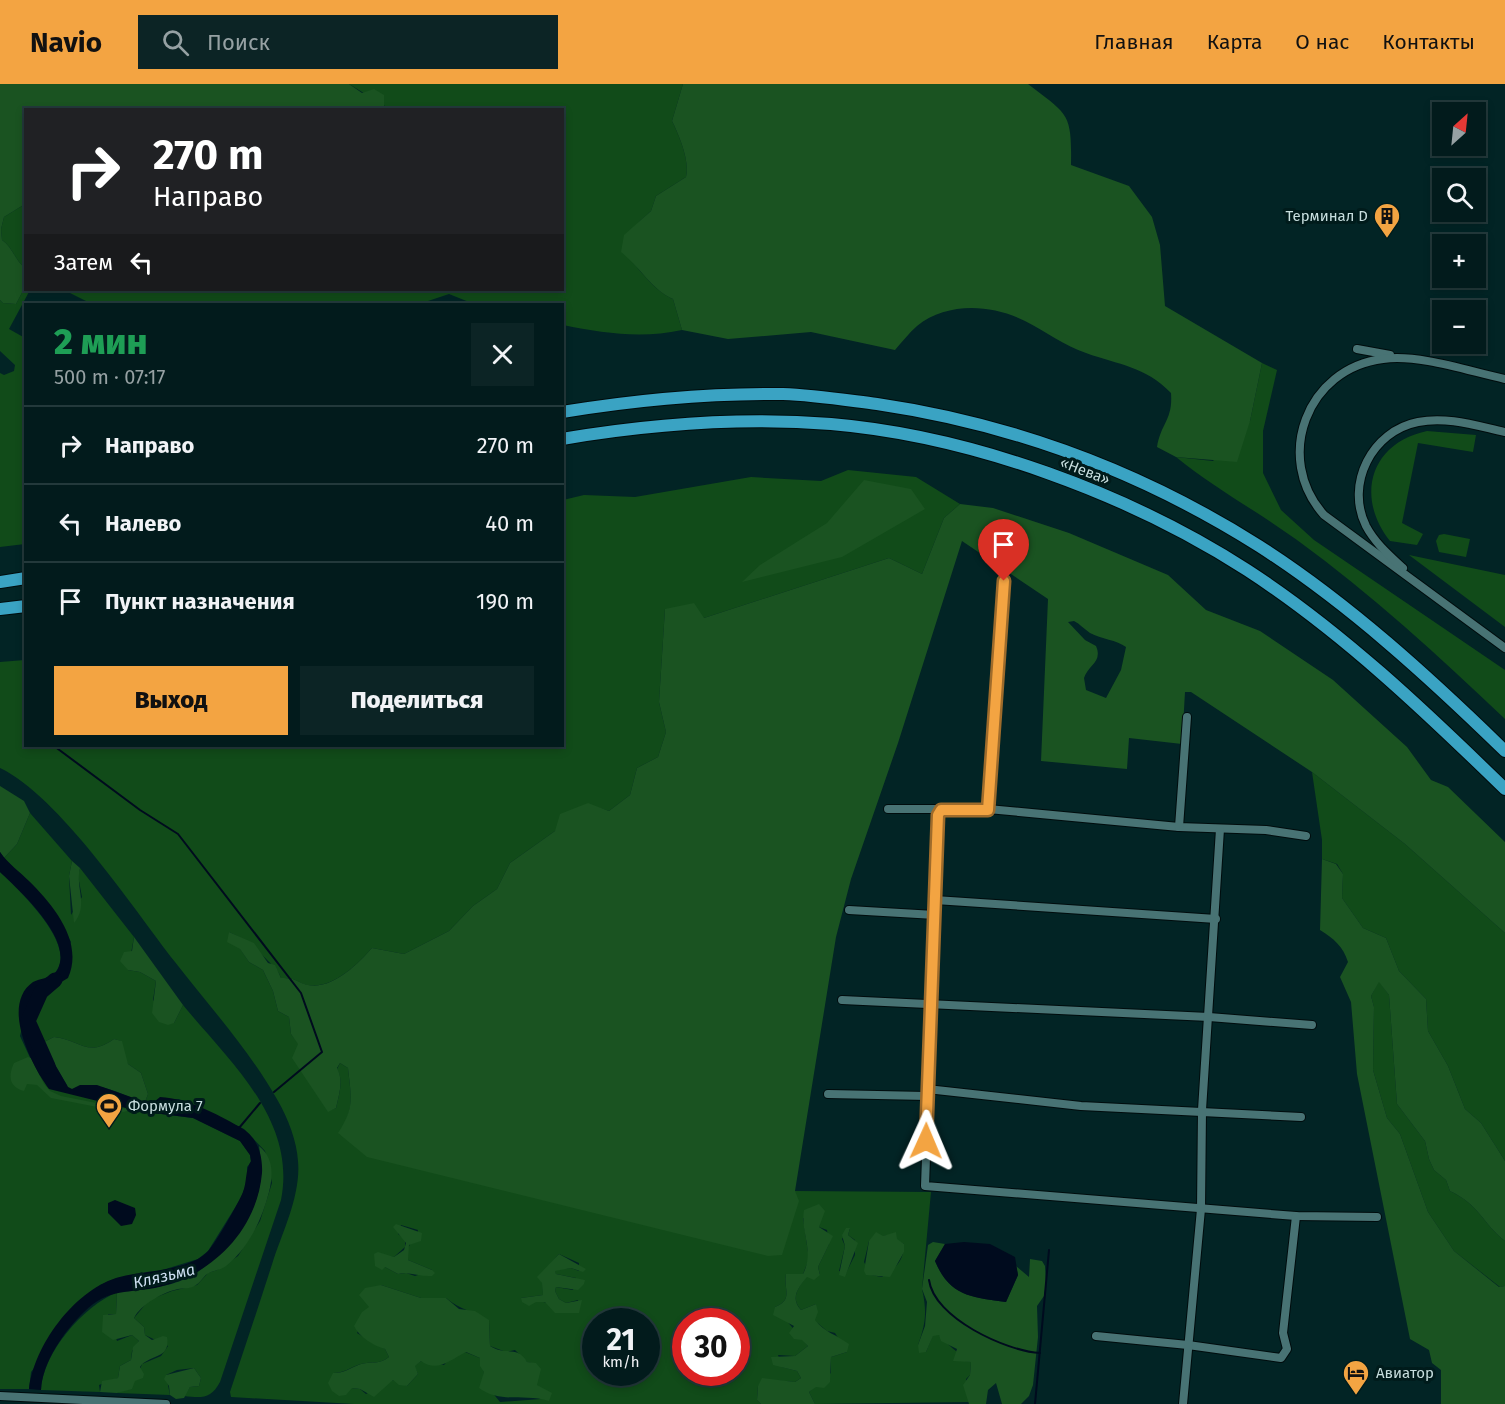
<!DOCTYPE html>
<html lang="ru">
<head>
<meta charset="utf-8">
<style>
  :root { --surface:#021b1c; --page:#0c2425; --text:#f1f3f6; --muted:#96a1a3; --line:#23393b; --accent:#f3a442 }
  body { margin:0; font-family:"Fira Sans",sans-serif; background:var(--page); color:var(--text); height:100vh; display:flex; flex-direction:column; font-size:22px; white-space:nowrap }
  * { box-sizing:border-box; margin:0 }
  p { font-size:20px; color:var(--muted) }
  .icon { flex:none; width:33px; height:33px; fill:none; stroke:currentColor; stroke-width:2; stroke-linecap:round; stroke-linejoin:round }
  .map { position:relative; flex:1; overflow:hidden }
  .details { position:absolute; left:24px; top:219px; width:540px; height:444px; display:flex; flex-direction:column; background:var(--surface); border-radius:0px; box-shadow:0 3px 9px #0003,0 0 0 2px var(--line) }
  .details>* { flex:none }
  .hud { position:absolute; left:24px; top:24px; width:540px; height:183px; border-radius:0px; box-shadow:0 3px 9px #0003,0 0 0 2px var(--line); background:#202124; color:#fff; overflow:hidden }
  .needle { width:39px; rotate:27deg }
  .tools { position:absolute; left:1432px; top:18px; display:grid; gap:12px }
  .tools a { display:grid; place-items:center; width:54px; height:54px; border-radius:0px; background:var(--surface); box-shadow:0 3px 9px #0003,0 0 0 2px var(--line); font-size:30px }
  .speed { position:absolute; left:582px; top:1224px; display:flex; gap:12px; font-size:30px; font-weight:700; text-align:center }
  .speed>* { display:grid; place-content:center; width:78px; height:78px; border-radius:50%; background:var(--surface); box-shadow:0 3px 9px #0003,0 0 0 2px var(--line); line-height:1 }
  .speed small { font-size:15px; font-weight:400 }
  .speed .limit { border:9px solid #d22; background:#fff; color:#111 }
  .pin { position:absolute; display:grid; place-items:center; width:51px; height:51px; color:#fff; margin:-62px -26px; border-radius:50% 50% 50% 0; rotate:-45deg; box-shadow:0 0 6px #0007 }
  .pin .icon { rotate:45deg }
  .me { position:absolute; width:66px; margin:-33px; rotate:1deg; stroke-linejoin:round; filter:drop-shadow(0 0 4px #0008) }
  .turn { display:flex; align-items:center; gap:21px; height:126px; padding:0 30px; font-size:27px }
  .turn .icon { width:78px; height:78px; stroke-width:2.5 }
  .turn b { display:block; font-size:42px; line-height:51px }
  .then { display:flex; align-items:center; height:57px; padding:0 30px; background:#0003; gap:12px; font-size:22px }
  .round { display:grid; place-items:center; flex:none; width:63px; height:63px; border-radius:0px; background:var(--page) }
  .summary { display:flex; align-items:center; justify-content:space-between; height:102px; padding:0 30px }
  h1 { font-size:36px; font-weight:800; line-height:45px; color:#1e9e55 }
  .cta { display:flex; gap:12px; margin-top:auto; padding:12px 30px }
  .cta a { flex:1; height:69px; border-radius:0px; background:var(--accent); color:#111; font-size:24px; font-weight:800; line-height:69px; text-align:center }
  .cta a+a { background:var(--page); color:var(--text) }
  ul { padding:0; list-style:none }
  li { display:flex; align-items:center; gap:18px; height:78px; padding:0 30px; border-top:2px solid var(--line) }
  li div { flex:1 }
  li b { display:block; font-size:22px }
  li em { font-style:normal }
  header { display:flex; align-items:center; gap:36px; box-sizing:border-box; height:84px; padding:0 30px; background:var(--accent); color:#111 }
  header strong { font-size:28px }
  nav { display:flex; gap:33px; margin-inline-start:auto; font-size:21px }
  .search { width:420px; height:54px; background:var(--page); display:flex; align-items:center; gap:15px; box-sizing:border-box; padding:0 21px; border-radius:0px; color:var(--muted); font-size:22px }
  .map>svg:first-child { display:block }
  .green { fill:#114b19; fill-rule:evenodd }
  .forest { fill:#1a5321; fill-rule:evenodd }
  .water { fill:#000b1e }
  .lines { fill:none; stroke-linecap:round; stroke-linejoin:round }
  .stream { stroke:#000b1e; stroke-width:2 }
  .river { stroke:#000b1e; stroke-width:15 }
  .minor-casing { stroke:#000c0d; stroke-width:10 }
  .highway-casing { stroke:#000c0d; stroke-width:14 }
  .minor { stroke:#487374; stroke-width:8 }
  .highway { stroke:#3aa3c3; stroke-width:12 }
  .route-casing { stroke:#9e6b2b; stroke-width:15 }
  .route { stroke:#f3a442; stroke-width:10 }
  .labels { text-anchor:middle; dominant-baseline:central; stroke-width:6; stroke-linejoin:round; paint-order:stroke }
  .poi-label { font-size:15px; fill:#c8dfdf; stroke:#001b1b; text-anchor:start }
  .street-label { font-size:15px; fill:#c8dfdf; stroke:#001b1b }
  .water-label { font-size:16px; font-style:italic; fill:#cddff1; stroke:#001b1b }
</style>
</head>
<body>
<header>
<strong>Navio</strong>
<div class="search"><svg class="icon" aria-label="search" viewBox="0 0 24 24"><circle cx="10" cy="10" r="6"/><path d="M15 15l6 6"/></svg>Поиск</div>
<nav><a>Главная</a><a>Карта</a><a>О нас</a><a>Контакты</a></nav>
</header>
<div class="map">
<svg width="1505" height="1320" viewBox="0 0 1505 1320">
  <rect width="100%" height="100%" fill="#022425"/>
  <g class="green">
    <path d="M349,0H683L672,37C679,51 690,77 686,93L656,112L651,127L639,138L622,167C639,183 652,206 673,215L682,246C641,255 603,249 563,241L562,220H474L449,210L419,220H92L64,206H562V26L384,25L385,22Z"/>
    <path d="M25,120V184C15,176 13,164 2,156L1,145L4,133Z"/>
    <polygon points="25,203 26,206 30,206 9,245 25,254 25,460 0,463 0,289 4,291 14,287 15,281 0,267 0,216 3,219 16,220"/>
    <path d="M1262,279L1277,286L1263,347V389L1281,426L1314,456L1505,586V635C1438,571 1371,510 1297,456C1257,427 1214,404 1176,373L1213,377L1250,337Z"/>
    <path d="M1427,347L1476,351L1473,368L1418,359L1402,439L1423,450L1417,461L1390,457C1355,413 1370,359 1427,347Z"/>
    <path d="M848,386L916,393L960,420L944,434L922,490L889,474L704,534L665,525L659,618L666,648L658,673L637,684L630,711L609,727L588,720L555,747L510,779L497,805L473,822L449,847L404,870L372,864C358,880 332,906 307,901C295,898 299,894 281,894C277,881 260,873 254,860L229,848L249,878L263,886L273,907L278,927L289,933L291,950L299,960L293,974L328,1027L336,1024C339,1010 344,997 337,985L340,979L348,984C351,1013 355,1023 339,1050L795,1107L931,1108L922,1205C927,1227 926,1239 918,1261L926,1268L933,1251H939C947,1261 957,1266 965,1277L971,1278L970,1291L966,1295L971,1318L815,1320L809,1308L831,1289V1273L847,1268L835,1249L827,1247L814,1236L816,1220L801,1226C790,1214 798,1204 807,1192L820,1191L818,1183L829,1160L827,1146L819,1143L820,1134H803L809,1175L803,1190H786C783,1205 794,1215 775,1223L808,1262L795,1272L778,1271L782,1283L797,1287L801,1294L795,1298L770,1296L758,1302L757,1316L761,1320H354L231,1313L230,1308C245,1263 260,1218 274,1174C284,1145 301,1109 298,1077C297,1058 288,1034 278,1017C250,967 210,923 175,878C133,824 59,712 0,684V578L25,576L26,662H562L563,416L584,411L635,413L751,393L821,397ZM401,1141L418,1146L416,1157H412L408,1164V1176L432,1186L415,1192L406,1189L398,1190L385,1183V1172L394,1173L405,1163V1155L398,1150ZM850,1144L848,1151L855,1156V1171L846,1189L839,1187L845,1162L842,1155ZM887,1151L904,1160C904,1177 895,1185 882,1193L871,1191L864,1178L869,1157ZM559,1170L579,1179V1187L571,1184L554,1186L556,1190L576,1194L573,1206L556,1203L555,1207L559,1215L566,1219L578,1216L579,1225L559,1228L549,1219L521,1214L543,1211C542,1191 546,1184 559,1170ZM381,1201L421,1214H446C460,1226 474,1227 489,1237L490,1262L506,1268L515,1266L527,1278L536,1280L537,1301L541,1315L500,1318L483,1297L484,1288L480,1274L465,1268L450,1274L444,1281L421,1277L414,1282L418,1290L407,1302L393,1296L366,1310L360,1305L352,1304L333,1289C345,1289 350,1283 361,1280C372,1277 379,1281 389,1273L385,1265L357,1249ZM596,1238H646V1288H596ZM686,1238H736V1288H686Z"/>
    <polygon points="1444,450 1470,455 1466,473 1439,468 1436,457 1439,451"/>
    <polygon points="1409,471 1505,491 1505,543"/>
    <polygon points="1312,688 1405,760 1505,849 1505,1077 1481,1039 1465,1025 1448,982 1428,947 1426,915 1399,887 1386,854 1363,844 1342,814 1343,790 1337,780 1322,775 1322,756"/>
    <path d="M30,729L72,777L69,792L71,831L82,813L78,792L80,784L134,853L128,886L140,888L156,897L153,916L174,939L183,921C229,977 297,1036 281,1116L220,1298C211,1315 202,1314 184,1312L190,1303L199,1302L201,1294L194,1284L177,1286L166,1291L170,1311L117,1309C133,1302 137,1294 142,1280L161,1272L168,1262L145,1251L144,1243L134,1234L149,1216L172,1207L197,1201L208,1189L217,1186L238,1172L260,1137L272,1099L265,1067L244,1045L179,1015L145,1018L148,1010L141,989L128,980L124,973L121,957L114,955C87,974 81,956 54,953L38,961C24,940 29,910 55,903L71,858C54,822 33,801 4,774L17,760Z"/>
    <path d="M0,788C17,804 76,859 57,886C52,894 42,896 33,899L20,952L38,991L138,1027L193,1034L240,1057L250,1071L251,1078L247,1083V1097L241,1114L208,1167L198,1175L156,1188L117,1194L100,1201L31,1288L29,1305H0Z"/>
    <path d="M1379,897L1389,911L1397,1020L1425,1057L1429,1075L1434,1086L1446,1096L1450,1107C1481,1122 1481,1138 1505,1157V1202L1500,1203L1454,1167L1428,1128L1400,1050L1387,1034L1373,986L1374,923L1371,912Z"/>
    <path d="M117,1208L116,1230H108L117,1257L132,1251L139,1257L132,1267L131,1276L120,1282L118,1294L99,1301L100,1308L41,1306C43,1268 83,1223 117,1208Z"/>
  </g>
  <g class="forest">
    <path d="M0,0H349L362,9L374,5L384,11V26L194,23L189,26H26L25,120L4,133L1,145L2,156C13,164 15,176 25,184V203L16,220L3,219L0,216Z"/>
    <path d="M683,0H1028C1068,31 1072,28 1071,81L1129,102L1152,133L1160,161L1165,222L1262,279L1250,337L1237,378L1176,373L1157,363C1161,339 1173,336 1171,309C1145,282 1119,281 1086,269C1065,262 1045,247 1025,237C991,220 947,218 917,242C909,249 902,258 895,266L811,248L728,255L682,246L673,215C652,206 640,183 621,168L624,151L651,127L656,112L686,93C690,77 679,51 672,37Z"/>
    <polygon points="864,396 911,405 925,425 842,473 742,498 760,481 827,439"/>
    <path d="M960,420L993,424L1069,449L1168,491L1206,526L1260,547L1333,596L1407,663L1431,696L1448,703L1505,758V849L1405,760L1312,688L1191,608H1185L1182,660L1129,654L1127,685L1041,677L1048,515L962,457L898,659L851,795L836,853L795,1107L799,1117L782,1171L768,1172L367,1073L338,1049C355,1023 351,1013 348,984L340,979L337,984C344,997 339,1010 336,1024L328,1028L292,974L298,960L291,950L289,933L278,927L273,907L263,886L249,878L240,865L227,858L229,848L254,859L268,879L275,881L281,894C299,894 295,898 308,901C332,906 358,880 372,864L404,870L449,847L473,822L497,805L510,779L555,747L560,730L588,719L609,727L630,711L637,684L658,673L666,648L659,618L665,525L694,519L704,534L889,474L922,490L944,434ZM1074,537C1080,540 1084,545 1090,549C1101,555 1117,556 1126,563L1121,586L1106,614L1086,606L1084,594C1088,581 1103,578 1096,562L1085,556L1068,538Z"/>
    <polygon points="0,702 24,717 30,729 17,760 4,774 0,768"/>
    <path d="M1322,775L1336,780L1343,790L1342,814L1363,844L1386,854L1399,887L1426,915L1428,947L1448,982L1465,1025L1481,1039L1505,1077V1157C1481,1138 1481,1122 1450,1107L1446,1096L1434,1086L1429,1075L1425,1057L1397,1020L1389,911L1379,898L1371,912L1374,923L1373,986L1387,1034L1400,1050L1428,1128L1454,1167L1499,1203L1505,1202V1320H1441V1286L1432,1279L1429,1266L1410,1255L1357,990L1351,918L1340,893L1348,878C1343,862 1334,855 1320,846Z"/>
    <path d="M72,777L80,784C75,804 89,821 74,839L69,792Z"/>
    <polygon points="134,853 183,921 174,939 168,941 159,938 152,929 156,897 140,888 128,886 120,877 124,868 132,867"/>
    <path d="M54,953C81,956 87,974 114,955L122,957L128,980L141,989L148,1010L145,1018C119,1011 99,995 72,1005L68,1003L50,972L38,961Z"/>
    <path d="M28,973L31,974L44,1000L50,1007L61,1012L132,1026L123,1028L51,1014L37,1001L27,1000L24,1007C9,1003 8,992 14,979Z"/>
    <path d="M259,1062C274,1074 273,1091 269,1108C262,1135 249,1164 226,1182C221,1186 215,1186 209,1189C204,1191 201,1198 196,1201C191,1205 184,1204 178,1205C164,1208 141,1220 134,1234L144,1243L145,1251L152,1256L163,1252L167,1253C171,1276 149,1270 140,1283L144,1290L143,1294L135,1297L132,1305L117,1309L100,1308L102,1297L118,1294L120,1282L131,1276L133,1263L139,1257L132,1251L113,1256L102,1248L103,1231L116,1230L117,1208C138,1205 159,1205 180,1197C199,1190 210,1179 223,1165C254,1132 266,1107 259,1062Z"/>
    <path d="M819,1120L825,1127L819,1143L833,1152L818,1183L820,1191L814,1196L807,1193C798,1204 790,1214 801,1226L816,1220L818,1228L815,1236C824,1248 837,1251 849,1260L847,1268L831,1273L830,1298L824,1304L816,1303L809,1308L815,1320H761L757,1316L758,1302L762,1294L795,1298L801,1294L797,1287L773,1281L771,1273L795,1272L808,1262L802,1256L794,1255L789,1249L794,1242L773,1231L775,1223C794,1215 783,1205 786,1190H803C815,1167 800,1148 804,1126Z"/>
    <path d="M396,1140L422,1149L421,1157L409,1161L408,1176L432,1186L435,1189L432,1192C421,1193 408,1187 398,1190L385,1183L382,1186L375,1182L374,1170L378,1168L394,1173L404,1166L406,1159L393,1143Z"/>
    <polygon points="846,1144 850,1144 848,1151 858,1159 845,1193 839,1191 845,1162 842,1151"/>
    <polygon points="876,1148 883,1152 896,1148 897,1155 904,1160 904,1168 890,1193 866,1191 864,1187 869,1157"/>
    <path d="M933,1158L945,1160L935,1177C950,1213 972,1213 1006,1218L1018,1191L1016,1182L1029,1193L1030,1175L1042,1177L1045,1182L1046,1200L1044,1212L1037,1222L1038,1253L1033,1301L1029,1312L1021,1320H1002L996,1299L988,1306L986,1320H969L963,1301L970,1291L971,1278L953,1277L957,1265L941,1257L939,1251L933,1252L926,1268L919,1269L918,1261L925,1242L927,1218L922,1205L928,1161Z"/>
    <polygon points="559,1170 586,1185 583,1188 571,1184 555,1187 556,1190 585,1196 584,1200 578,1206 556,1203 555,1207 559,1215 566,1219 582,1216 579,1229 555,1229 545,1218 536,1218 529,1222 522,1218 521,1214 543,1211 542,1199 537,1193"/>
    <path d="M381,1201L421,1214H446L459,1225L475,1227L489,1236L490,1262C505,1272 518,1261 527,1278L536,1279L541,1285L537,1301L552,1309L549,1317C523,1309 501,1320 479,1304L484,1288L480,1282V1274L466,1268C450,1276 437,1289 421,1277L415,1282L418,1290L407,1302L399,1301L393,1296L374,1313L360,1305L352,1304L346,1311L339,1312L332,1307L328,1299L333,1289C345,1289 350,1284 361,1280C372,1277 379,1281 389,1273L385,1265C374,1262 359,1253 354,1242L362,1228L369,1223L359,1211L365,1204Z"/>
    <polygon points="194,1284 201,1294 199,1302 190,1303 184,1314 176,1315 170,1311 169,1302 164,1295 166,1291"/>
  </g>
  <g class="water">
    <path d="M0,768C8,780 20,788 29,797C54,822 84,858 68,894L35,914L31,934L34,954L50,972L68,1003L72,1005L80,1001H97L145,1018H154L160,1013C189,1015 215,1029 240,1043C257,1052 263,1071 262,1089C257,1146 213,1190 159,1203C129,1210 109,1203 84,1228C64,1247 42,1279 41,1306L29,1305C34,1262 73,1208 116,1194C142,1186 189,1188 208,1167C216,1159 239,1118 243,1108C247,1098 245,1086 251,1077L250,1071L240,1057L193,1034L138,1027L49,1005C32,982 0,921 33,898C43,893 55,895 59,882C70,852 19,806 0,788Z"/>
    <polygon points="115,1116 135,1124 136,1131 132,1140 121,1142 108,1129 108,1119"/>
    <path d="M964,1158L990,1160L1015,1173L1018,1191L1006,1218C972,1213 950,1213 935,1177L945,1160Z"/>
  </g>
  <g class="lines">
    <g class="stream">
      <polyline points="54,662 140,726 178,750 301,909 322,968 274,1008"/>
      <polyline points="239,1044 260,1019"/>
      <path d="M929,1196C934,1234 1006,1267 1040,1269"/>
      <polyline points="1035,1320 1049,1166"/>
    </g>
    <polyline class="river" points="48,982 28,937 41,908 55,896"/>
    <g class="minor-casing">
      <g id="minor">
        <polyline points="1357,265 1390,271"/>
        <path d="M1505,295C1468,287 1420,270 1383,275C1307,284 1273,374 1324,431L1505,564"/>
        <path d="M1403,484C1389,471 1375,459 1366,442C1345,400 1372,347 1418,338C1447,332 1477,342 1505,348"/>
        <polyline points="888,725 988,725 1179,743 1266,746 1306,752"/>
        <polyline points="988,725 1004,497"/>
        <polyline points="941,726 938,731 925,1102 1296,1132 1377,1133"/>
        <polyline points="1179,743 1187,633"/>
        <polyline points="935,816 1216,835"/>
        <polyline points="849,826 935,831"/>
        <polyline points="842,916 1209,933 1312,941"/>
        <polyline points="927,1005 1081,1022 1301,1033"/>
        <polyline points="828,1010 927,1012"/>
        <polyline points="1096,1252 1188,1261 1281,1274 1287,1265 1283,1249 1296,1132"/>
        <polyline points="0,1312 166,1320"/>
        <polyline points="1183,1320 1201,1125 1202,1026 1220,745"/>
      </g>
    </g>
    <g class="highway-casing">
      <g id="highway">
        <path d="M562,328C635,316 709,309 783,310C814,311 845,316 877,320C1013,340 1142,388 1259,462C1348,519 1429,593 1505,667"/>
        <path d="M562,355C651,340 741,333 831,340C972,352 1129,410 1247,486C1341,547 1425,627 1505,705"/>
        <polyline points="0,498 26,494"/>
        <polyline points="0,525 26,522"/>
      </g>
    </g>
    <use href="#minor" class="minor"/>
    <use href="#highway" class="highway"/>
  </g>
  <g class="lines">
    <g class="route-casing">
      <polyline id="route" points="926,1057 938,731 941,726 988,726 1004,497"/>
    </g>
    <use href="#route" class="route"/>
  </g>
  <defs>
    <g id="building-pin" transform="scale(1.35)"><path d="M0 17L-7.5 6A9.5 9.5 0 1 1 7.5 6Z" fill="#f3a442" stroke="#001b1b"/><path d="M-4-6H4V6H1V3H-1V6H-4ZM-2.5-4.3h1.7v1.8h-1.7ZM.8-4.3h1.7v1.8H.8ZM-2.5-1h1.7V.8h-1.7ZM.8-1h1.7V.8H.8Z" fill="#111"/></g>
    <g id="stadium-pin" transform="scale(1.35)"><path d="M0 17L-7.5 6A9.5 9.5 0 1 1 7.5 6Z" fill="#f3a442" stroke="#001b1b"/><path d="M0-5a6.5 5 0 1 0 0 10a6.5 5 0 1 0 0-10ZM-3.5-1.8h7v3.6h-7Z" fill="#111"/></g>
    <g id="hotel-pin" transform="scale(1.35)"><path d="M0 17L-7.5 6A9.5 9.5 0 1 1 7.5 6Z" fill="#f3a442" stroke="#001b1b"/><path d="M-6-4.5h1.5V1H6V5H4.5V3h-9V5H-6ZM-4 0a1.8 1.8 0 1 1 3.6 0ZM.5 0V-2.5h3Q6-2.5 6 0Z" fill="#111"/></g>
  </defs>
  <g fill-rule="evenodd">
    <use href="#building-pin" x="1387" y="132"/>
    <use href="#stadium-pin" x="109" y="1022"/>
    <use href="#hotel-pin" x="1356" y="1289"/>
  </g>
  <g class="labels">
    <g class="poi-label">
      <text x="1368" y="132" text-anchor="end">Терминал D</text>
      <text x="128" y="1022">Формула 7</text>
      <text x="1376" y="1289">Авиатор</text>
    </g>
    <g class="street-label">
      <text transform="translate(1085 387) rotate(21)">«Нева»</text>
    </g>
    <g class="water-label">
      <text transform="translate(164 1192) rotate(-13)">Клязьма</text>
    </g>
  </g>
</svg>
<div class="tools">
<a><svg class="needle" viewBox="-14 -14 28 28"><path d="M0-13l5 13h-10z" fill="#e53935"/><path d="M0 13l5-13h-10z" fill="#96a1a3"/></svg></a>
<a><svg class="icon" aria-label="search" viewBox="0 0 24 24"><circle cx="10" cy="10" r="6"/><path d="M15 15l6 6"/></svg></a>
<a>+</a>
<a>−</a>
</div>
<div class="speed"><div>21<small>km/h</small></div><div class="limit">30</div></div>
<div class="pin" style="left:1004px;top:497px;background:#d93025"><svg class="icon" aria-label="arrive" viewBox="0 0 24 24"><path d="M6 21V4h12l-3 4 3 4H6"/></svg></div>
<svg class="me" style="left:926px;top:1057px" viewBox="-20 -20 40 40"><path d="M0-17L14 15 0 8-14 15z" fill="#f3a442" stroke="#fff" stroke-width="4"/></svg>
<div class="hud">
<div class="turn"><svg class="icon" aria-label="right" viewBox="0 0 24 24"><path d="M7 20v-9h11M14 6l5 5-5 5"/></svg><div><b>270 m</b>Направо</div></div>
<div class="then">Затем<svg class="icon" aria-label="left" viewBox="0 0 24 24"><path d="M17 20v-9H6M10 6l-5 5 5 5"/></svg></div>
</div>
<section class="details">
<div class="summary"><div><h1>2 мин</h1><p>500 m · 07:17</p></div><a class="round"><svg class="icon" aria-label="close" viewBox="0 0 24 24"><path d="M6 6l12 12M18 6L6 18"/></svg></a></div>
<ul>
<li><svg class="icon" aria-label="right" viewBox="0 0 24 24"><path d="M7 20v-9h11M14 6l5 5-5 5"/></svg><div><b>Направо</b></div><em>270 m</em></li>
<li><svg class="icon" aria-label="left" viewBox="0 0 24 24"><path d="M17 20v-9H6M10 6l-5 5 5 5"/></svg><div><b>Налево</b></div><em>40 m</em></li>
<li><svg class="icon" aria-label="arrive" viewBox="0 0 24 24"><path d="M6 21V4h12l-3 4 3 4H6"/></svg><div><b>Пункт назначения</b></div><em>190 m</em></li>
</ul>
<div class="cta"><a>Выход</a><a>Поделиться</a></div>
</section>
</div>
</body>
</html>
